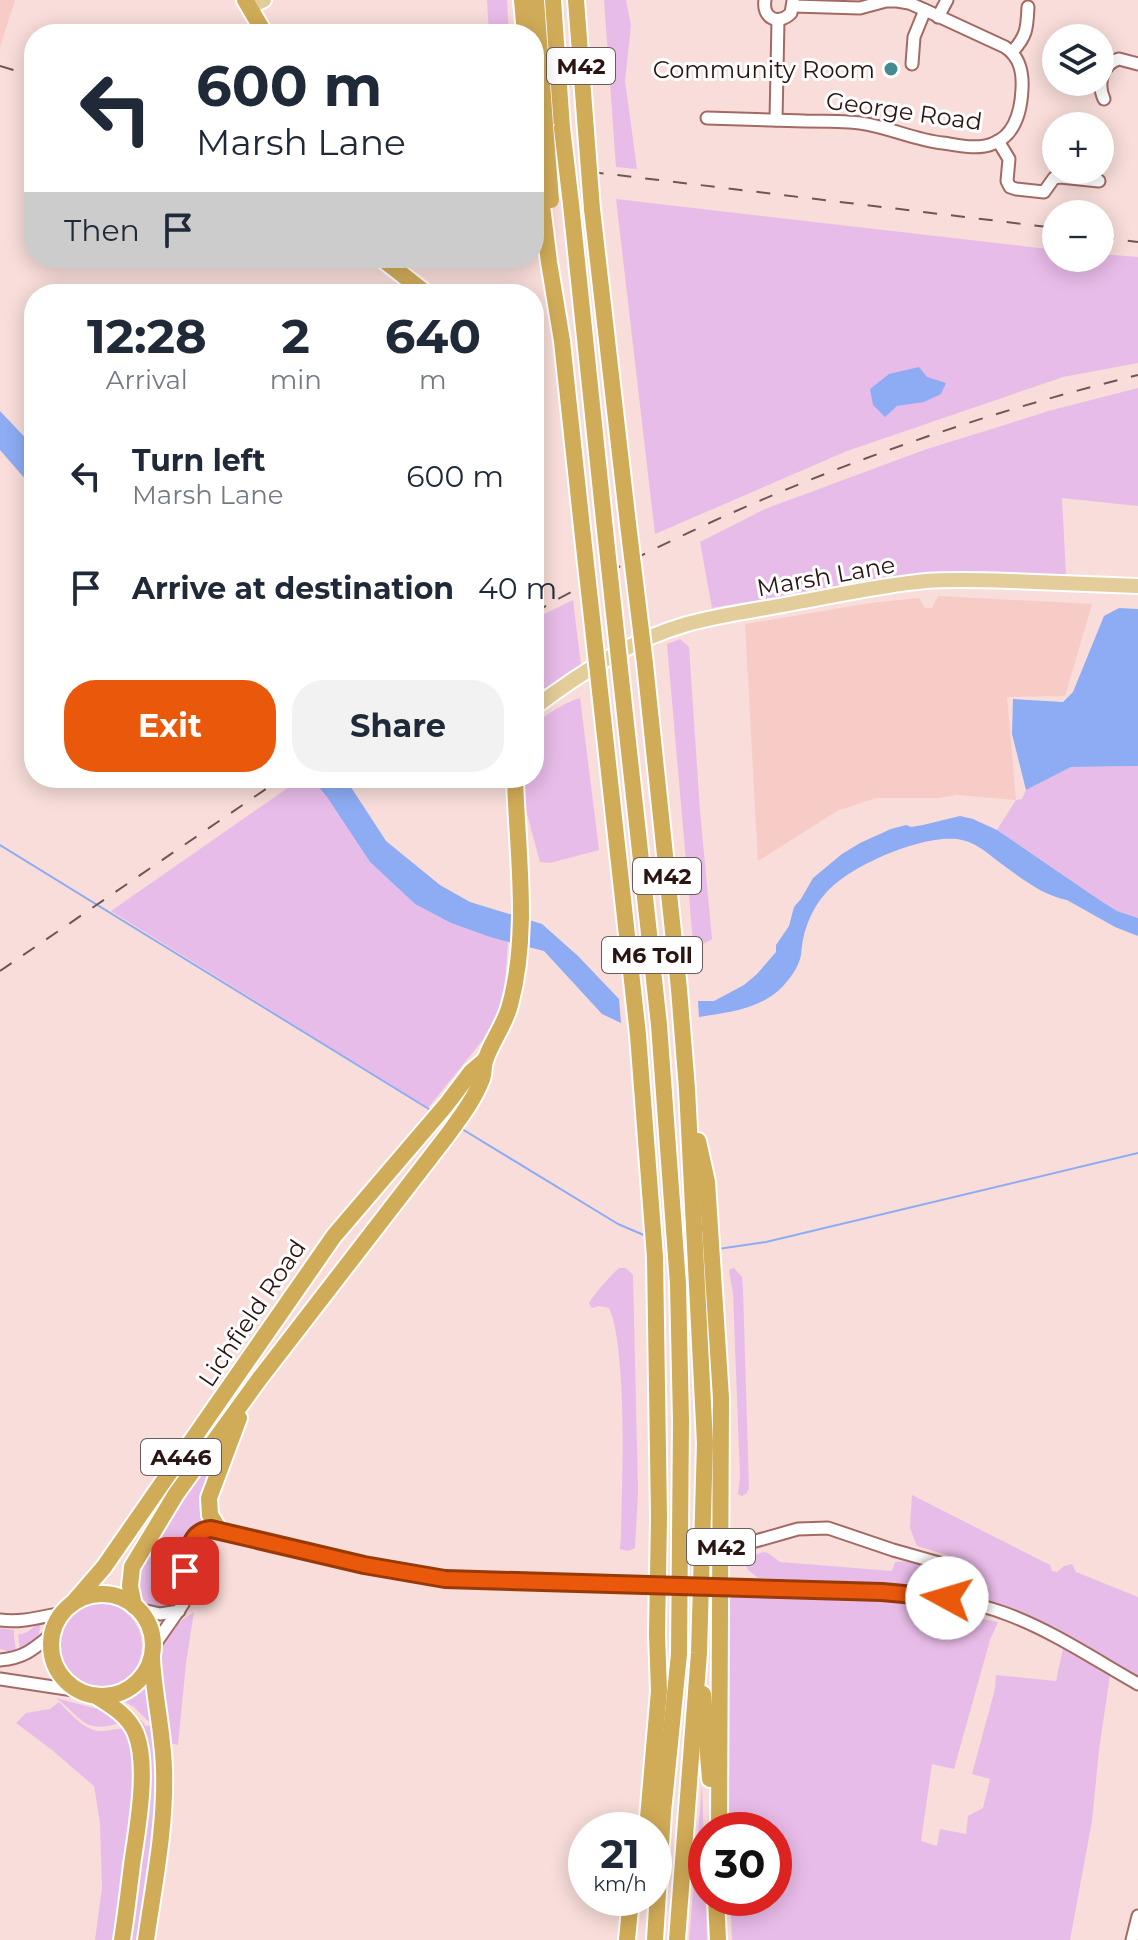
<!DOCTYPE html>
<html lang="en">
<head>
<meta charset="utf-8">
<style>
  :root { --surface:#fff; --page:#f2f2f3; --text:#1f2937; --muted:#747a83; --accent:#ea580c }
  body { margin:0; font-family:Montserrat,sans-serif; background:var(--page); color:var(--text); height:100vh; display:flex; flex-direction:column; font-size:30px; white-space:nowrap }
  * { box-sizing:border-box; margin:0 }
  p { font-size:26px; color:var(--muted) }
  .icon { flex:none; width:44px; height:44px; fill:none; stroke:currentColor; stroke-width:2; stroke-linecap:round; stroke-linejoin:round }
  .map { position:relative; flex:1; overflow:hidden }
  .details { position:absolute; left:24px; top:284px; width:520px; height:504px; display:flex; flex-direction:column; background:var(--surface); border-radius:32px; box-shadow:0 4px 20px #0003 }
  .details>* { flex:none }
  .banner { position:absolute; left:24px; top:24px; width:520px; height:244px; border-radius:32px; box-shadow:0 4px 20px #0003; background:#fff; color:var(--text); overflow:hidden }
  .tools { position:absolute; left:1042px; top:24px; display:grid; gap:16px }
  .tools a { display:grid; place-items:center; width:72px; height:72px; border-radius:50%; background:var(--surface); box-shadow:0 4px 20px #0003; font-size:40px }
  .speed { position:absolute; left:568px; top:1812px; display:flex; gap:16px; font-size:40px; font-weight:700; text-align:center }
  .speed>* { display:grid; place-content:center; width:104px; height:104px; border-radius:50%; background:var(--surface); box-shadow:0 4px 20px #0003; line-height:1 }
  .speed small { font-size:20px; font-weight:400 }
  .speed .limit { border:12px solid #d22; background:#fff; color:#111 }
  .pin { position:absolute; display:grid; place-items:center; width:68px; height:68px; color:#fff; margin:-34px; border-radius:16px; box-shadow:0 4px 12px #0006 }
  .me { position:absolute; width:88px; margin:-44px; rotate:276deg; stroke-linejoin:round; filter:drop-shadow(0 0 6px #0008) }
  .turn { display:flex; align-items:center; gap:28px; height:168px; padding:0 40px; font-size:36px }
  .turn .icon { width:104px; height:104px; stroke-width:2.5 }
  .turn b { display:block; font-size:56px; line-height:68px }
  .then { display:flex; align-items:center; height:76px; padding:0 40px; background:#0003; gap:16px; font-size:30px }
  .eta { display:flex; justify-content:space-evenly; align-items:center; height:136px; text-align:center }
  .eta b { font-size:48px; font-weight:700; line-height:56px }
  .button { display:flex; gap:16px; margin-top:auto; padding:16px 40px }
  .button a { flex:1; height:92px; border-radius:32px; background:var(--accent); color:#fff; font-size:32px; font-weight:700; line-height:92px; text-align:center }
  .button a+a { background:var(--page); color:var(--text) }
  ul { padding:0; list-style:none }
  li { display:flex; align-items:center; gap:24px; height:112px; padding:0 40px }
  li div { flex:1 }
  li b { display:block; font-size:30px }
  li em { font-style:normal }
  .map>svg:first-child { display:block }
  .built { fill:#f7cbc6 }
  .green { fill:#e8bce8 }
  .water { fill:#8dacf4 }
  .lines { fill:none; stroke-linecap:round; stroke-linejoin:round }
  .stream { stroke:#8dacf4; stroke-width:2 }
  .minor-casing { stroke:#a36a64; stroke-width:15 }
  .major-casing { stroke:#fff; stroke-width:18 }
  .highway-casing { stroke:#fff; stroke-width:20 }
  .minor { stroke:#fff; stroke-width:11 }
  .major { stroke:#e3cd9b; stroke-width:14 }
  .highway { stroke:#d1ac58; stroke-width:16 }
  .rail { stroke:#6e5654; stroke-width:2; stroke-dasharray:14 14; stroke-linecap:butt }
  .minor-bridge-casing { stroke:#a36a64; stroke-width:15; stroke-linecap:butt }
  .highway-bridge-casing { stroke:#fff; stroke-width:20; stroke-linecap:butt }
  .minor-bridge { stroke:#fff; stroke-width:11 }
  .highway-bridge { stroke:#d1ac58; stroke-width:16 }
  .route-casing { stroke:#983908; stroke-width:20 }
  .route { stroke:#ea580c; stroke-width:14 }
  .poi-dot { fill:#438a93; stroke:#fff; stroke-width:3 }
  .labels { text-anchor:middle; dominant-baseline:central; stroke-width:6; stroke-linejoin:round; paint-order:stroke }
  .shield { fill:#fff; stroke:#6b5b5a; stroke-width:2 }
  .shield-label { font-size:22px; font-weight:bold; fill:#2b1513 }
  .poi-label { font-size:24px; fill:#2b1513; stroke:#fff; text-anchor:end }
  .street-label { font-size:24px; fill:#2b1513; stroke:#fff }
</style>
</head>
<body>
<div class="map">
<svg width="1138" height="1940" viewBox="0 0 1138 1940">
  <rect width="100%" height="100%" fill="#f8ddda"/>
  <g class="built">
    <polygon points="0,0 15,0 0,47"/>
    <polygon points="938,596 1092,604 1065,696 1007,697 1016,800 957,795 938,798 876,798 837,811 758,861 745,624 871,603 919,598 925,608 932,608"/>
  </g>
  <g class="green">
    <polygon points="487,0 507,0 509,34 489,34"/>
    <polygon points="604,0 626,0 631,25 625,81 637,169 616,167"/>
    <polygon points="616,199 1056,250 1056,258 1100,258 1100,254 1138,257 1138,363 1063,377 847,451 655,534"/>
    <polygon points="1138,388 1138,506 1062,498 1066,575 936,572 879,579 712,608 700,542 765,509 924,450 1052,410"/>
    <path d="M573,600L581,665C566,676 553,692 534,688V619Z"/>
    <polygon points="680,639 689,647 700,811 712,939 703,944 693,942 667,644"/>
    <path d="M580,698L599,850L550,863L540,862L523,799L525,778H534V726L536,722C550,713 563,703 580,698Z"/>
    <polygon points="1138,766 1138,918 1117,911 1101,901 997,830 1016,800 1022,799 1026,790 1071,767"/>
    <polygon points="302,778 311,778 327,797 370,862 415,904 451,923 490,937 508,941 505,985 494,1026 428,1108 111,911"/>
    <path d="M619,1268H626L633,1275L638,1491L635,1548L628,1551L620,1549L621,1535C622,1476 625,1416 619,1356C617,1340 616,1324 609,1308L599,1306L592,1308L589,1303C595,1293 610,1276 619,1268Z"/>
    <polygon points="734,1268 742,1277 743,1290 749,1488 747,1493 742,1496 738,1494 740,1476 733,1293 729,1271 730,1269"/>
    <path d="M229,1428L210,1523C170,1525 187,1579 176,1601C173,1607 171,1607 166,1611L150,1609C131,1590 136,1576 146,1554Z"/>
    <polygon points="912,1495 1050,1565 1052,1571 1057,1572 1064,1566 1072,1564 1076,1572 1138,1597 1138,1678 1056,1630 971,1594 959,1593 952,1587 958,1572 947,1555 917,1546 910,1528"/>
    <path d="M763,1552L768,1553L780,1562L892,1571L895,1562C910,1559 939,1567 937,1587L930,1588L922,1586L758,1578L748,1570L746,1566C750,1559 755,1554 763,1552Z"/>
    <polygon points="735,1594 905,1599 966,1607 973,1617 998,1622 990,1640 954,1769 932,1764 921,1841 937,1846 940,1829 966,1834 968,1816 983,1808 990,1779 972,1774 995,1689 996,1675 1056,1681 1063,1649 1110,1675 1099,1750 1092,1821 1070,1940 732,1940 730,1898 774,1898 774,1830 728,1830 726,1631 729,1600"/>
    <circle cx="99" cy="1646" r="43"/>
    <path d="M194,1612L186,1663L178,1745L170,1743C166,1713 151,1664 166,1637C172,1626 184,1619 194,1612Z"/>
    <path d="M41,1623L37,1643L20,1651L18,1634C31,1634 31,1626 41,1623Z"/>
    <path d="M0,1628L14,1630C13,1639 17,1645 15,1653L0,1649Z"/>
    <polygon points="145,1687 154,1720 148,1721 134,1707 125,1702"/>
    <path d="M56,1698L105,1711L119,1723C84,1735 81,1716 56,1698Z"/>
    <path d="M59,1702C70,1713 82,1728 97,1731C106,1732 116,1728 125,1729L134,1755V1784L125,1870L114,1940H95L102,1888L100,1823L94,1786L52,1750L16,1723L26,1713L50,1709Z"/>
    <path d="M139,1718L146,1726L154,1725L159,1788L141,1940H127L147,1769C148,1750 147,1736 139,1718Z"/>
    <polygon points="702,1785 707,1940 689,1940"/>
  </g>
  <g class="water">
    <polygon points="919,367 927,377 946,383 941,394 924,402 897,406 885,417 873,405 870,389 889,374"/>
    <polygon points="0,411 34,447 34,489 0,450"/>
    <polygon points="1119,608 1138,609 1138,766 1071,767 1026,790 1012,734 1013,699 1063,702 1073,692 1104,616"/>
    <polygon points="311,778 345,778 386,841 440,885 470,902 542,924 578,956 619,999 621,1023 602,1014 544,951 490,937 451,923 415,904 370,862 327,797"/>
    <path d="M960,816L973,819L997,830L1101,901L1117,911L1138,918V936L1115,927L1067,900C1043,896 1018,876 999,862C986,852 974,841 957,839C921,835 848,866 825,894C817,903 811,914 807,925C803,935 802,945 801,955C799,967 788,982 779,990C759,1009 725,1013 699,1017L698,1001H714L744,985L757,974L776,952V945L789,926L794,907L801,899L813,878L842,854L860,843L891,829L906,825L911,827L923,825Z"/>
  </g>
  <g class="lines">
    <g class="stream">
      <polyline points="0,845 432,1111"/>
      <polyline points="462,1129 618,1224 646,1236"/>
      <polyline points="718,1249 766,1242 1138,1153"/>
    </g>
    <g class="minor-casing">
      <g id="minor">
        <path d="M765,0C762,18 778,26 791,13L793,1"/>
        <polyline points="793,6 860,8 886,1 897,1 909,3 925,10 914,37 912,64"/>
        <polyline points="938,17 947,0"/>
        <path d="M1012,52C1027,36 1027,28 1028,7"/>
        <path d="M1104,99C1097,84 1102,64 1119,59L1138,64"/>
        <path d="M707,118C740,119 773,120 805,121C823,121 842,121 860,123C889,127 914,140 943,143C958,145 977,150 992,144C1015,136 1021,111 1022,89C1023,72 1020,57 1005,47L925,10"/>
        <polyline points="776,120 778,20"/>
        <polyline points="998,141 1009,159 1007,181 1010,187 1016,189 1044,192 1054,178 1060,177 1099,181"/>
        <polyline points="752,1542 798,1529 828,1528 893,1550 939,1563 946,1569 949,1577 947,1598"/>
        <path d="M744,1588C825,1591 927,1585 1004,1613C1051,1630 1094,1659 1138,1684"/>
        <polyline points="138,1609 160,1614 179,1611"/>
        <path d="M0,1620C21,1623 41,1617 62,1613"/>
        <polyline points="153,1647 183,1604 189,1548 194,1537 205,1529 220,1531 286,1548 364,1565 445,1579 630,1585"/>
        <path d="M0,1660C24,1658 34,1649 52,1634"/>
        <polyline points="0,1679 80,1691"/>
        <polyline points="1132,1940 1138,1916"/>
      </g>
    </g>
    <g class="major-casing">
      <g id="major">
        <polyline points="250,7 264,0"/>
        <path d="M534,708C580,673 631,640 687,624C722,614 759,610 794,603C838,595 882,585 926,581C954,579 982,580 1011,581C1053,583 1096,584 1138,586"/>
      </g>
    </g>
    <g class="highway-casing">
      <g id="highway">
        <polyline points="245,0 265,34"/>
        <polyline points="522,0 525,34"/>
        <polyline points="536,0 545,125"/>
        <polyline points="553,0 562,128"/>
        <polyline points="576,0 586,131"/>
        <polyline points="541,198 549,262 562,341 583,537"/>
        <polyline points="571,204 605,530"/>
        <polyline points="592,209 628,524"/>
        <polyline points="381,258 427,294"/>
        <polyline points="645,664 679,989 687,1089 705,1443 699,1653 677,1940"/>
        <polyline points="621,678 659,1025 678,1284 681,1421 679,1654 663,1812 655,1940"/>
        <polyline points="600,691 638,1035 655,1257 659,1517 657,1634 659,1691 647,1830"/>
        <polyline points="698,1141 707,1182 721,1398 719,1830"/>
        <polyline points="220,1531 210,1515 209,1498 239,1418"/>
        <circle cx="102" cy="1645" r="51"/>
        <polyline points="72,1604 104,1567 334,1236 446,1105 471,1072 485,1060"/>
        <path d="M134,1606L130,1586L132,1567L176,1494L260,1378L446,1137C459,1119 474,1100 482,1079C484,1074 483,1067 485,1061C491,1042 505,1025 510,1005C530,931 517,853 515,778"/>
        <polyline points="703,1694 710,1779"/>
        <path d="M96,1696C112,1706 129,1716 136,1734C149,1767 137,1830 132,1865C129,1890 126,1915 122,1940"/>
        <polyline points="716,1898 718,1940"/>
        <path d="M146,1940C154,1884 166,1826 164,1769C163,1732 154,1696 152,1659"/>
        <polyline points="627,1940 631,1898"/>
      </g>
    </g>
    <use href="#minor" class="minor"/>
    <use href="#major" class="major"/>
    <use href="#highway" class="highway"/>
    <g class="rail">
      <polyline points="0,66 34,76"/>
      <polyline points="534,165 1056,228"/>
      <polyline points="1100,237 1138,242"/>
      <path d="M534,613C558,598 584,586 609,572C776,485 955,420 1138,375"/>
      <polyline points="0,971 282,778"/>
    </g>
    <g class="minor-bridge-casing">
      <polyline id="minor-bridge" points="630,1585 744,1588"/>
    </g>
    <g class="highway-bridge-casing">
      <g id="highway-bridge">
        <polyline points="545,125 551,200"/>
        <polyline points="562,128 571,204"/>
        <polyline points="534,130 537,160"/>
        <polyline points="586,131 592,209"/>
        <polyline points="628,524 645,664"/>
        <polyline points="605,530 621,678"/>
        <polyline points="583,537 600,691"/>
      </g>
    </g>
    <use href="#minor-bridge" class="minor-bridge"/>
    <use href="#highway-bridge" class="highway-bridge"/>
  </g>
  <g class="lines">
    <g class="route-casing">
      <path id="route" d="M185,1571C188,1553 189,1531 211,1529L364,1565L445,1579L882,1592L947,1598"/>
    </g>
    <use href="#route" class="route"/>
  </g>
  <circle class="poi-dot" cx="891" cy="69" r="8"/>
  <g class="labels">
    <g class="shield">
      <rect x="547" y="48" width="68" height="36" rx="6"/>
      <rect x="633" y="858" width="68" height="36" rx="6"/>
      <rect x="602" y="937" width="100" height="36" rx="6"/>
      <rect x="141" y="1439" width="80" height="36" rx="6"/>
      <rect x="687" y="1529" width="68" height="36" rx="6"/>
    </g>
    <g class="shield-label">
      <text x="581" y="66">M42</text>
      <text x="667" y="876">M42</text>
      <text x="652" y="955">M6 Toll</text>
      <text x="181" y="1457">A446</text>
      <text x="721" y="1547">M42</text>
    </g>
    <g class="poi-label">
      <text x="875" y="69">Community Room</text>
    </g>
    <g class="street-label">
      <text transform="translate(904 111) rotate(8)">George Road</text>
      <text transform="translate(826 576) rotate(-10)">Marsh Lane</text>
      <text transform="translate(252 1313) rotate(-56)">Lichfield Road</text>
    </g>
  </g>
</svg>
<div class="tools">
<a><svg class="icon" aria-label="layers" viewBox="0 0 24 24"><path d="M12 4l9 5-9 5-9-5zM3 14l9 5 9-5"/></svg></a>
<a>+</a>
<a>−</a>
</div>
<div class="speed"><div>21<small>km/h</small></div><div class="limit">30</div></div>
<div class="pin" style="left:185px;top:1571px;background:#d93025"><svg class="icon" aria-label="arrive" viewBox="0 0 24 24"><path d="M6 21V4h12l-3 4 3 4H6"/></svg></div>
<svg class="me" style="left:947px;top:1598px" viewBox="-20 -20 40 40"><circle r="19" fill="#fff"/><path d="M0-13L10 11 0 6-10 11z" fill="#ea580c"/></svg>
<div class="banner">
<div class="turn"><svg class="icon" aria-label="left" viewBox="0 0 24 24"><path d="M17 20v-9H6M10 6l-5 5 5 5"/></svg><div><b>600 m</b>Marsh Lane</div></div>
<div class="then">Then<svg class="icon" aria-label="arrive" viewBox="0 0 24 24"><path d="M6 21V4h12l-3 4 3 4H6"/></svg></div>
</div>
<section class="details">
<div class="eta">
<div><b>12:28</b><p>Arrival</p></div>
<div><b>2</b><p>min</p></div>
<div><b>640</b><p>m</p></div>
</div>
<ul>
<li><svg class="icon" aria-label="left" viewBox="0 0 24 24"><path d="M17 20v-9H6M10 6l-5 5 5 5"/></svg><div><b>Turn left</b><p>Marsh Lane</p></div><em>600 m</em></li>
<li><svg class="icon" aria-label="arrive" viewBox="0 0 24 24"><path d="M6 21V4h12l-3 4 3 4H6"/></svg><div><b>Arrive at destination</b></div><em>40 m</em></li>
</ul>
<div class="button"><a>Exit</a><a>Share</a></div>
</section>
</div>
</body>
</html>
